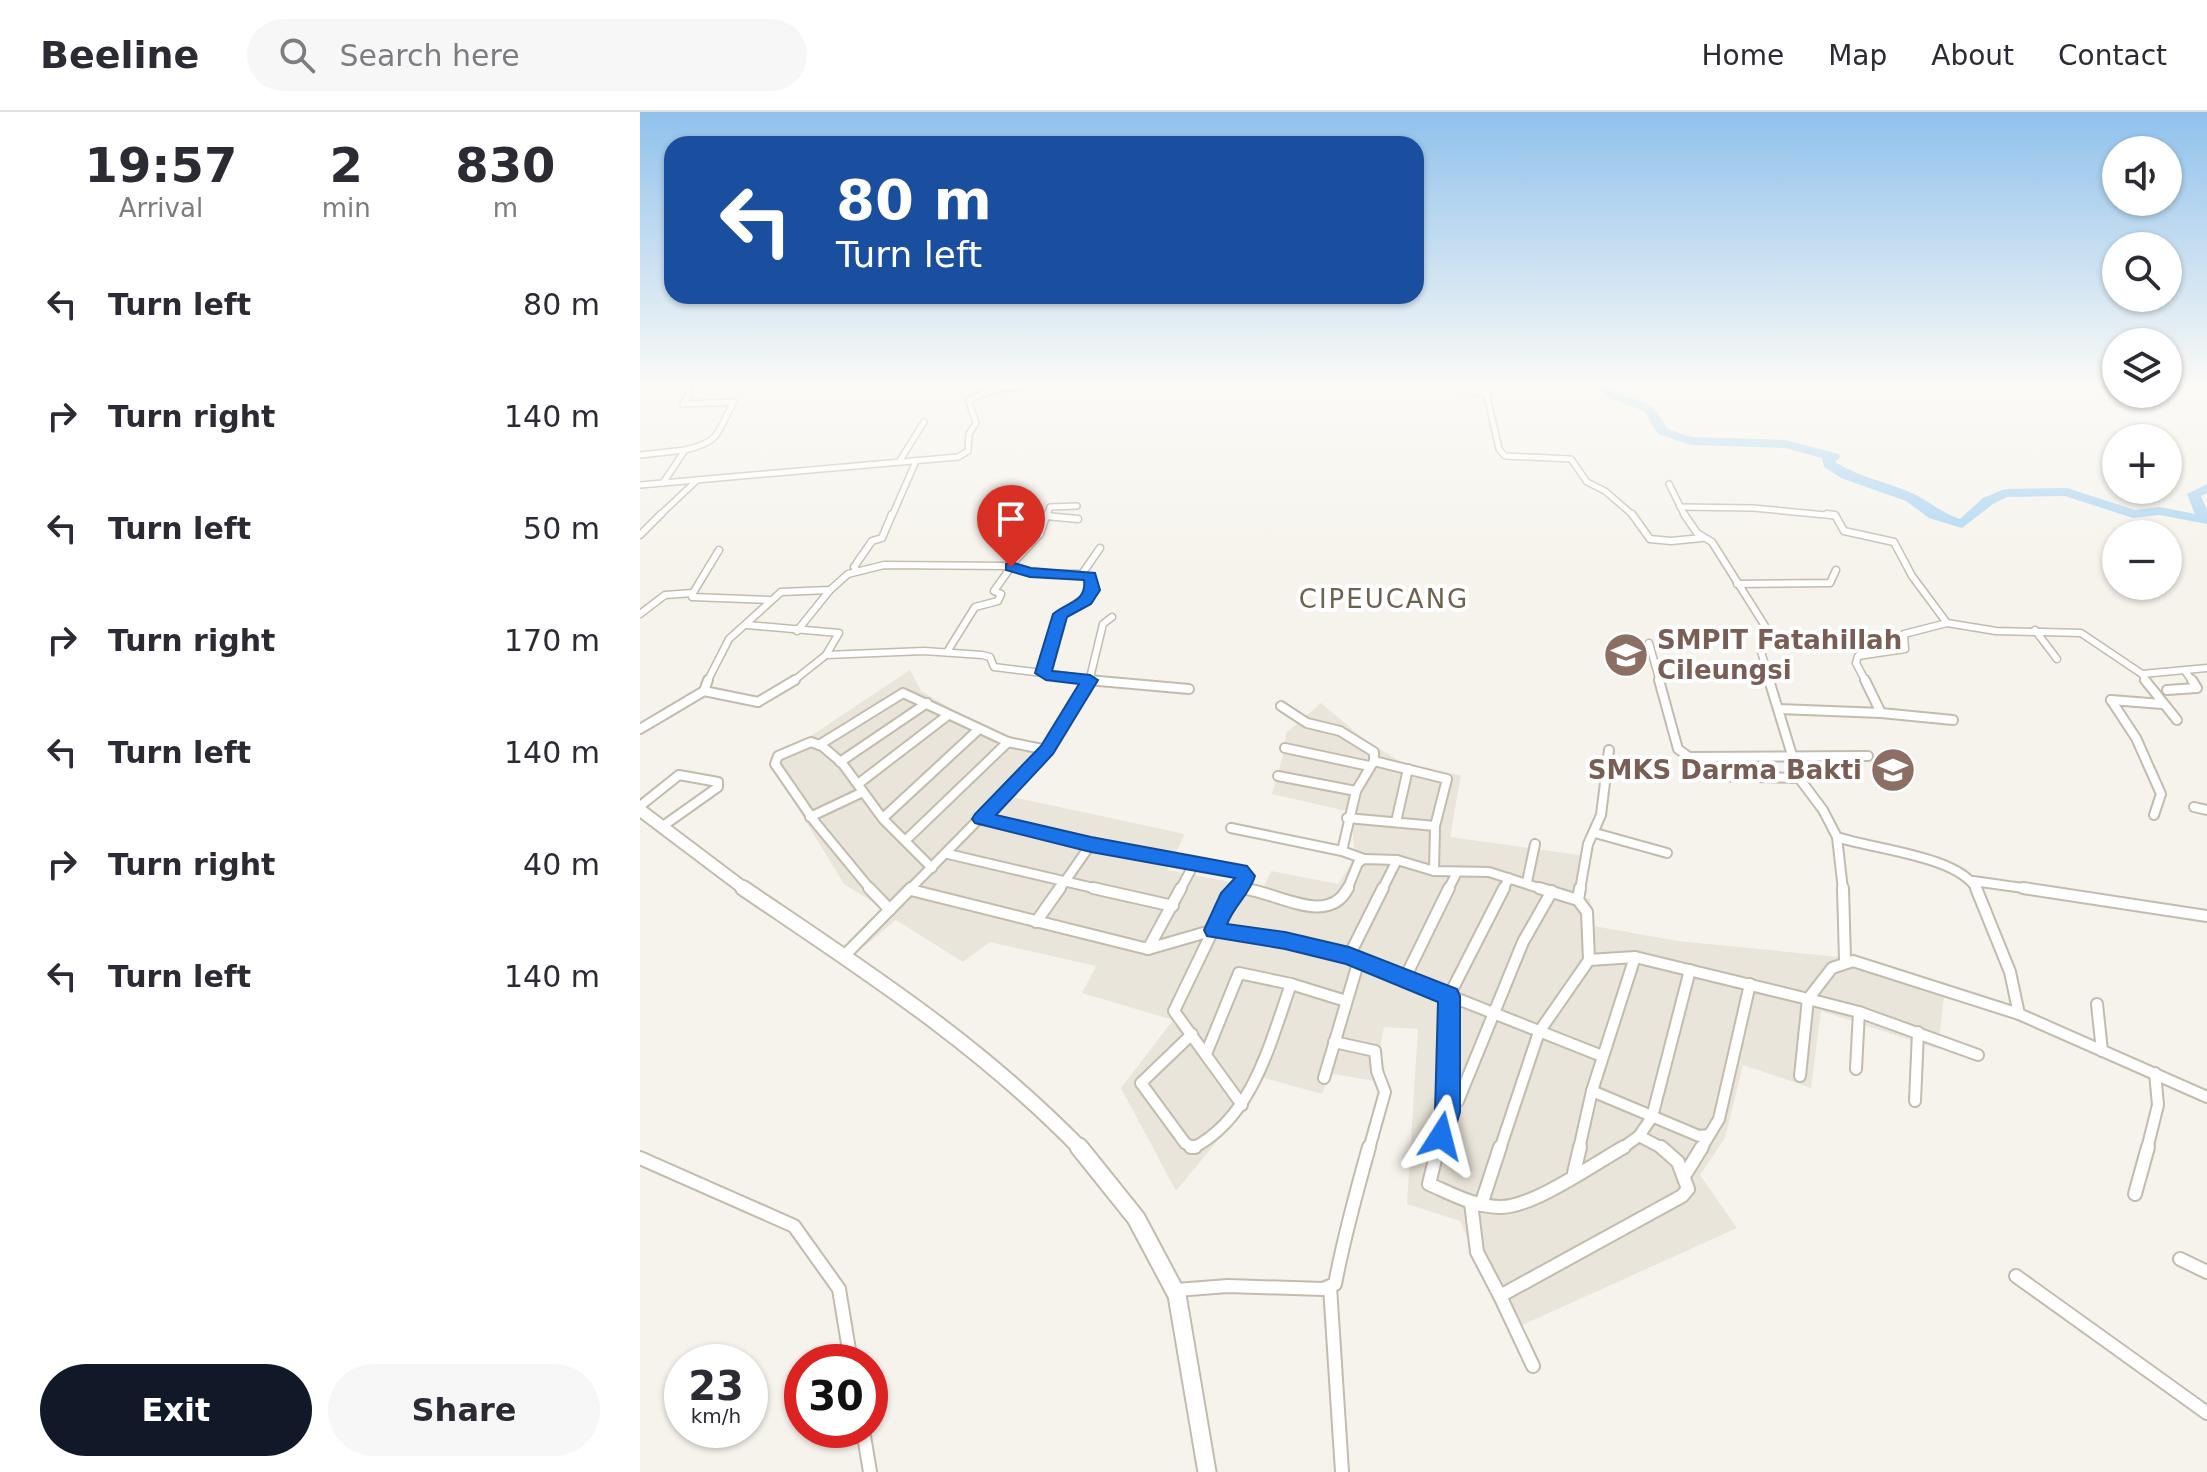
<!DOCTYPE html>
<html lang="en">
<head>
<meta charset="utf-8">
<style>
  :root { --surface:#fff; --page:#f7f7f7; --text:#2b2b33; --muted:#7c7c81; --line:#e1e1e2; --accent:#111827 }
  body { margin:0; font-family:"DejaVu Sans",sans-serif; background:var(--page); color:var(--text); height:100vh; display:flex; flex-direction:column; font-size:30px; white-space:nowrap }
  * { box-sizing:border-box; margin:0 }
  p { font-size:26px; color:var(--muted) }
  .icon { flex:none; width:44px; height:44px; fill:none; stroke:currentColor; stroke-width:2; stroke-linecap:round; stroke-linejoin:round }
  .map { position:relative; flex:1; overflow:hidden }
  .sheet { display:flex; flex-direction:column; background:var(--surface); width:640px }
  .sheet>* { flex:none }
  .guide { position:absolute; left:24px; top:24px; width:760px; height:168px; border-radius:24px; box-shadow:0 2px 6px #0004; background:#1a4fa0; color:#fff; overflow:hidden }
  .buttons { position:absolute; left:1462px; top:24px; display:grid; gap:16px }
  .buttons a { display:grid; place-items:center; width:80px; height:80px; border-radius:50%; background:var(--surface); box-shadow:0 2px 6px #0004; font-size:40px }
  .speed { position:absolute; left:24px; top:1232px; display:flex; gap:16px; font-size:40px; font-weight:700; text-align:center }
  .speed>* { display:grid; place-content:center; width:104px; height:104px; border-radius:50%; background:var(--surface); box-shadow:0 2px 6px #0004; line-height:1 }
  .speed small { font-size:20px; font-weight:400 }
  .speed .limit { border:12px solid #d22; background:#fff; color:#111 }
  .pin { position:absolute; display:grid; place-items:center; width:68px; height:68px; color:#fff; margin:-82px -34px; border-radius:50% 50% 50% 0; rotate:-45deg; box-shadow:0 0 8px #0007 }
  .pin .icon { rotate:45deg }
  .me { position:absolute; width:88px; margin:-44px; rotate:9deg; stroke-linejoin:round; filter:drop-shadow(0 0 6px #0008) }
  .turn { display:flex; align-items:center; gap:28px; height:168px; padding:0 40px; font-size:36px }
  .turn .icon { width:104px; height:104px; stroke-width:2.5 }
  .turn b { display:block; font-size:56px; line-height:68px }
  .eta { display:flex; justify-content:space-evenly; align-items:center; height:136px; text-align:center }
  .eta b { font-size:48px; font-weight:600; line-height:56px }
  .cta { display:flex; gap:16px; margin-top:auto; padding:16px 40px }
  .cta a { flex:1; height:92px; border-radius:48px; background:var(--accent); color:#fff; font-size:32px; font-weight:600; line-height:92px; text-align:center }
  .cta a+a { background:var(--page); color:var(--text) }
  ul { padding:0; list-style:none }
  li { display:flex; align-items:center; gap:24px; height:112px; padding:0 40px }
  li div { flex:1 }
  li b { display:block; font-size:30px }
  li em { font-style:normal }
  header { display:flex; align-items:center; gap:48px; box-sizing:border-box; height:112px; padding:0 40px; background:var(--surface); border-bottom:2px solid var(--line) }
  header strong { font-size:38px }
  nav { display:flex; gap:44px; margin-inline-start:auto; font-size:28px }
  .search { width:560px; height:72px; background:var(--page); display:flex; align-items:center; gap:20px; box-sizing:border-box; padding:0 28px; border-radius:44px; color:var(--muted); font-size:30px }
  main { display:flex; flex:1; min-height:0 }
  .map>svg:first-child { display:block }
  .residential { fill:#eae5da }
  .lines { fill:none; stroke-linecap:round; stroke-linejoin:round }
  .river { fill:#a9d4f2; fill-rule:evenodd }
  .minor-far4-casing { stroke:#c2bbae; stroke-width:8 }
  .minor-far3-casing { stroke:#c2bbae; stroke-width:9 }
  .minor-far2-casing { stroke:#c2bbae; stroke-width:12 }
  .minor-far1-casing { stroke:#c2bbae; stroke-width:14 }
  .minor-casing { stroke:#c2bbae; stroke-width:16 }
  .tertiary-far2-casing { stroke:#c2bbae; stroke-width:15 }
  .tertiary-far1-casing { stroke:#c2bbae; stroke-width:18 }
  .tertiary-casing { stroke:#c2bbae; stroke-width:21 }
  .minor-far4 { stroke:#fff; stroke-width:5 }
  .minor-far3 { stroke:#fff; stroke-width:6 }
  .minor-far2 { stroke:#fff; stroke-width:8 }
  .minor-far1 { stroke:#fff; stroke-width:10 }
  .minor { stroke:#fff; stroke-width:12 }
  .tertiary-far2 { stroke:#fff; stroke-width:11 }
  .tertiary-far1 { stroke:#fff; stroke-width:14 }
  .tertiary { stroke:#fff; stroke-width:17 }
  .route { fill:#1a73e8; stroke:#114b97; stroke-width:2 }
  .labels { text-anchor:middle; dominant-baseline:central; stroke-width:8; stroke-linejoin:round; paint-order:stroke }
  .far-quarter-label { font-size:26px; letter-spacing:2px; fill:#6e6250; stroke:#fff }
  .education-label { font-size:26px; font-weight:bold; fill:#785e54; stroke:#fff; text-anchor:start }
</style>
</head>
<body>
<header>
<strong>Beeline</strong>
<div class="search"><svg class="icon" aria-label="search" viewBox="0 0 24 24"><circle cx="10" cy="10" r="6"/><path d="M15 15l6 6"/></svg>Search here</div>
<nav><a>Home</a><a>Map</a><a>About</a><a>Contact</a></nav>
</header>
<main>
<section class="sheet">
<div class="eta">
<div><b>19:57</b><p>Arrival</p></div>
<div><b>2</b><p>min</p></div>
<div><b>830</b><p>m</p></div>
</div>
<ul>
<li><svg class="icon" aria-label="left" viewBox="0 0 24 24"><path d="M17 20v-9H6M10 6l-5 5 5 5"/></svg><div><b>Turn left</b></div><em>80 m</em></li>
<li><svg class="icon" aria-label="right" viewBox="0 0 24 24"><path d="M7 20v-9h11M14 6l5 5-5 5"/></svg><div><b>Turn right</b></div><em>140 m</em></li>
<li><svg class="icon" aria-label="left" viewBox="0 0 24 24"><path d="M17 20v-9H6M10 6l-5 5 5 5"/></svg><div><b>Turn left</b></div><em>50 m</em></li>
<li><svg class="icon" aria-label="right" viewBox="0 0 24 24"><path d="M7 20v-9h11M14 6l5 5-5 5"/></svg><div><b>Turn right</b></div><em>170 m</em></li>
<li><svg class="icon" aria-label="left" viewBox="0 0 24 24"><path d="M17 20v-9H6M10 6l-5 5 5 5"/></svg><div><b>Turn left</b></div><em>140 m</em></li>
<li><svg class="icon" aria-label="right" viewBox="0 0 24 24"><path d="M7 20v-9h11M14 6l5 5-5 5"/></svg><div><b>Turn right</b></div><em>40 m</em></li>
<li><svg class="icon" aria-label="left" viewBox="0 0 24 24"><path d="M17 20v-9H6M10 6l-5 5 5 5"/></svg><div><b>Turn left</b></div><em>140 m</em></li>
</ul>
<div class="cta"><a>Exit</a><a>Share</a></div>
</section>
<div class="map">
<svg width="1567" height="1360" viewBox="0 0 1567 1360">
  <rect width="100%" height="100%" fill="#f6f3ec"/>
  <polygon class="residential" points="270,558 281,579 347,618 388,632 418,637 372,685 545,722 527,758 623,776 631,759 698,772 715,746 711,700 632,682 645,636 646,621 681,591 725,628 772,657 821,663 810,725 947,744 942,785 950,787 953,814 1038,829 1210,846 1305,876 1298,937 1181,899 1171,976 1103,953 1085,1026 1060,1063 1097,1116 869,1219 820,1109 767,1092 778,917 744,915 734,969 689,961 682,982 617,964 606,994 536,1079 481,976 533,908 442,881 456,854 350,830 323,850 256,808 217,840 209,835 249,800 204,772 130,651"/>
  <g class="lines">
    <path class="river" d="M954,271H965C984,296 1009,275 1027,317L1052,325L1145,328L1199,342L1200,345L1195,350C1220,366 1248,370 1274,382C1290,390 1302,401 1320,407L1343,386L1365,377L1427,376L1495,398L1520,395L1555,402L1547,382L1567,372V381L1561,384L1567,398V412L1520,403L1493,406L1425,384L1367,385L1353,392L1322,416L1289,406L1266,389L1201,366L1184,355L1182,346L1145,336L1051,333L1018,322L1004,299L969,286Z"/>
    <g class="minor-far4-casing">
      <g id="minor-far4">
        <polyline points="800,271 846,283"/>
        <polyline points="844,271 859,337 865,344 931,347 947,370 965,379 994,404"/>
        <polyline points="0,273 31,271"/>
        <polyline points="0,343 45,338"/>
        <polyline points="259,350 284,310"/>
        <path d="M23,371L45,338C83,329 76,320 94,290L43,292L49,281L47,271"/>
        <polyline points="1029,372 1045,404"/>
        <polyline points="0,373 318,345 328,339 329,322 336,311 329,290 331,287 356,277 414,271"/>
        <polyline points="1040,395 1113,396 1196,404"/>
        <polyline points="19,404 56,369"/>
        <polyline points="252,404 276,349"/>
        <polyline points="406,404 410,404"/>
        <polyline points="407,404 410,395 437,394"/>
      </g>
    </g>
    <g class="minor-far3-casing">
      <g id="minor-far3">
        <polyline points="992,402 1010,427 1031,429 1062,426"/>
        <polyline points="1044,402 1057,421 1072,430 1125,514 1125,525 1120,536 1130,570"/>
        <polyline points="1187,402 1195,403 1204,419 1254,430 1272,464 1307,511"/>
        <polyline points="406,404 438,407"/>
        <polyline points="0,423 21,402"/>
        <polyline points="460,436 442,462 452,467 450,482 421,502 403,561 471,570"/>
        <polyline points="370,454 400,422 407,402"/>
        <polyline points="217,459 214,455 232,429 242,426 252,402"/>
        <polyline points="1097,472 1190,471 1196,458"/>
        <polyline points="53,481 52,485 129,488"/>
        <polyline points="0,502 25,483 53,481 79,438"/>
        <polyline points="107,513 199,521 186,543"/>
        <polyline points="1395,518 1417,547"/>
        <polyline points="157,519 190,478"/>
        <polyline points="1009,531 1020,570"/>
        <polyline points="307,540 335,495 358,489 361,482 354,479 371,455"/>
        <polyline points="1545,559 1553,570"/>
        <polyline points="1502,562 1567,556"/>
        <polyline points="67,570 89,527 141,480 190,478 208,462 244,453 370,454 390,461 442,462"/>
        <polyline points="152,570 186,543 284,539 342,543 350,545 354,555 403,561"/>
        <polyline points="449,570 463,512 472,505"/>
        <polyline points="1226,570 1216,551 1218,544 1265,537 1264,522 1307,511 1356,519 1441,521 1502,562 1507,570"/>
      </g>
    </g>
    <g class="minor-far2-casing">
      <g id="minor-far2">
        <polyline points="448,568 549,577"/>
        <polyline points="1019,568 1038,637 1049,645 1228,644"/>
        <path d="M1129,568L1159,666L1183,698L1197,725C1232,737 1320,744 1337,778"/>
        <polyline points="1505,568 1537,608"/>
        <polyline points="1527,578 1557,576 1552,568"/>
        <polyline points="64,579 68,568"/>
        <polyline points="1471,588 1496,626 1521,682 1514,703"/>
        <polyline points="1471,588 1522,592"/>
        <polyline points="641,594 667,611 700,619 734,640 734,649 716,679 702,739 724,747"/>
        <polyline points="1139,597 1241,601 1225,568"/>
        <polyline points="1241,601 1313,608"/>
        <polyline points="0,617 64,579 118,590 155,568"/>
        <polyline points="179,633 263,581 368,630 407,638"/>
        <polyline points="645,636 729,654"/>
        <polyline points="734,649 807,667 795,714 794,759"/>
        <polyline points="200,650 287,591"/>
        <polyline points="638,664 716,679"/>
        <polyline points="1069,664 1159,666"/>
        <polyline points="218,672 308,603"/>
        <polyline points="0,694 39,663 78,670 78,675 23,714"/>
        <polyline points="1554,695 1567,698"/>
        <polyline points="170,705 223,680"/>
        <polyline points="243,706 338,618"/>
        <polyline points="707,706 795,714"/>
        <polyline points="341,707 451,732 600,760 605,764 601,775"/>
        <polyline points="756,710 768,657"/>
        <polyline points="591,716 702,739"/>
        <polyline points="955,721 1027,741"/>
        <polyline points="1197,725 1203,778"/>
        <polyline points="266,728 368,630"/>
        <polyline points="308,742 462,778"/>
        <polyline points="1333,769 1398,778"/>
        <polyline points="887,770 895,732"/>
        <polyline points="231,778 175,710 135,652 138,644 171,630 182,634 202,651 243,707 292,756"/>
        <polyline points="269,778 407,638 450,568"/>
        <polyline points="419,778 451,732"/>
        <polyline points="540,778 554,752"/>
        <polyline points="597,778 615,778"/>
        <polyline points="707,778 718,751 724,747 757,748 794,759 849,760 905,778"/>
        <polyline points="742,778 757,748"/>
        <polyline points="808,778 817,760"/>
        <polyline points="863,778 869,766"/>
        <polyline points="940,778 948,732 961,703 969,638"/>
      </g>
    </g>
    <g class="minor-far1-casing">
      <g id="minor-far1">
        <polyline points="229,776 250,798"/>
        <polyline points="453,776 533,794"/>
        <polyline points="1203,776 1205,848"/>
        <polyline points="1336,776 1370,860 1379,902"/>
        <polyline points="1383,776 1567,804"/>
        <polyline points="271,778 508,837 574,818 645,829 709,844 962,944"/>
        <polyline points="938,788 940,776"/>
        <polyline points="396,810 420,776"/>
        <polyline points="508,837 541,776"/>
        <polyline points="206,842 271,776"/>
        <polyline points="709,844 743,776"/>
        <polyline points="949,848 995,845 1168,887 1192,856 1213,849 1379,902 1567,985"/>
        <polyline points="764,868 809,776"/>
        <polyline points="1457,892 1462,939"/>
        <path d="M552,922L501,971L545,1031L553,1036C613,1005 630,931 651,872"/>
        <polyline points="694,930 735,939 737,959 745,980 729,1037"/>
        <polyline points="566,942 599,861 651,872 706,889"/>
        <polyline points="1216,957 1219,900"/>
        <polyline points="1160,964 1168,887 1219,900 1338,943"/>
        <polyline points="684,966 719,848"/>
        <polyline points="952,979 1059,1024 1069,1023"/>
        <polyline points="1275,989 1278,920"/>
        <path d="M602,993L534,899L588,787L598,776C633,777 687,817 708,776"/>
        <polyline points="807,1000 818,989 883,830 912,779"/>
        <polyline points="999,1024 1024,1037"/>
        <polyline points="798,1037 807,1000 809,884 864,776"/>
        <polyline points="860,1037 899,920 949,848 947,800 938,788 899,776"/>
        <polyline points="939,1037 952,979 995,845"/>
        <polyline points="981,1037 999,1024 1012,1005 1050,858"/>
        <polyline points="1061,1037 1079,1007 1110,872"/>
        <polyline points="1507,1037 1518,993 1515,961"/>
      </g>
    </g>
    <g class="minor-casing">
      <g id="minor">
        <polyline points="551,1035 555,1035"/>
        <path d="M798,1035L789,1072C812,1082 835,1095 861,1095C893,1095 954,1052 984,1035"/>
        <polyline points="0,1046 154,1114 199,1177 211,1250"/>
        <polyline points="934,1061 940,1035"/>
        <polyline points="1046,1061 1062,1035"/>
        <polyline points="1495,1082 1508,1035"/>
        <polyline points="831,1091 837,1140 860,1184 1042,1084 1048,1077 1038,1050 1021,1035"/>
        <polyline points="841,1093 860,1035"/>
        <polyline points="1540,1147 1567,1160"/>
        <polyline points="1376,1164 1567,1301"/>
        <polyline points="690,1175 702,1360"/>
        <path d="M536,1178L588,1174L683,1177L695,1172C704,1125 716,1081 729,1035"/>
        <polyline points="860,1184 893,1254"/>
        <polyline points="223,1318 230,1360"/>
      </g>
    </g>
    <g class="tertiary-far2-casing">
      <polyline id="tertiary-far2" points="0,698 106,778"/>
    </g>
    <g class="tertiary-far1-casing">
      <path id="tertiary-far1" d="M103,776C224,858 338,931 441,1037"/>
    </g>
    <g class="tertiary-casing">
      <polyline id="tertiary" points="439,1035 496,1106 537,1183 567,1360"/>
    </g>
    <use href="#minor-far4" class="minor-far4"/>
    <use href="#minor-far3" class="minor-far3"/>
    <use href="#minor-far2" class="minor-far2"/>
    <use href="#minor-far1" class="minor-far1"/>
    <use href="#minor" class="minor"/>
    <use href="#tertiary-far2" class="tertiary-far2"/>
    <use href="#tertiary-far1" class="tertiary-far1"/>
    <use href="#tertiary" class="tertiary"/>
  </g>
  <linearGradient id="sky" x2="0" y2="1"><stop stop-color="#8fc1ec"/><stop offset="0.59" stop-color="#fbfaf6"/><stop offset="1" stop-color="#fbfaf6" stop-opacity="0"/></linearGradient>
  <rect width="1567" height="461" fill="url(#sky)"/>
  <path class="route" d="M371,450L391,456L455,461L460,478L451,492L427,505L412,559L450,563L458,568L413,642L356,703L451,725L607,754L615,764C609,783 596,791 587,812L645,820L709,835L817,877L820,884V1000L810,1033L801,1036L792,1033L789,1024L795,1000L798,890L706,852L645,837L567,824L564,818L581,781L595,766L451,740L335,711L332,707L335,702L401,634L439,572L406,568L395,561L413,502C427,490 447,490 444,468L390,465L366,458V452Z"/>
  <defs>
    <g id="school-disc" transform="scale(2.3)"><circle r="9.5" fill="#8d6e63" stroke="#fff"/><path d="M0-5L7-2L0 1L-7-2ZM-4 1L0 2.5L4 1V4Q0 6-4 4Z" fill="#fff"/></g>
  </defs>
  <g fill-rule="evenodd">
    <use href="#school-disc" x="986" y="543"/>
    <use href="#school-disc" x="1253" y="658"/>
  </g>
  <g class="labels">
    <g class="far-quarter-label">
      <text x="744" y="487">CIPEUCANG</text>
    </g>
    <g class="education-label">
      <text x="1017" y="528">SMPIT Fatahillah<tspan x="1017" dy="30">Cileungsi</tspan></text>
      <text x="1222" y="658" text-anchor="end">SMKS Darma Bakti</text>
    </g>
  </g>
</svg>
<div class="buttons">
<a><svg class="icon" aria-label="sound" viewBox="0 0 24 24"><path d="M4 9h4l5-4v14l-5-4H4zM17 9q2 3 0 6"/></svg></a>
<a><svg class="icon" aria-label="search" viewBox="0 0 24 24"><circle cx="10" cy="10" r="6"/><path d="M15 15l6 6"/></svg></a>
<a><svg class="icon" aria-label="layers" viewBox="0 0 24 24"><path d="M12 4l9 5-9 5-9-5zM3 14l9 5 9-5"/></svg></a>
<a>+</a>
<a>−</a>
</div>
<div class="speed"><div>23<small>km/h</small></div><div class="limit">30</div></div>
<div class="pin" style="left:371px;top:455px;background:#d93025"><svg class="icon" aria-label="arrive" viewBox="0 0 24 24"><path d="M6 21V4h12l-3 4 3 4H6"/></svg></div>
<svg class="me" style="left:801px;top:1024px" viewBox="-20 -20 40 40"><path d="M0-17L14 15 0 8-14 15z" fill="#1a73e8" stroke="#fff" stroke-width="4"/></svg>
<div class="guide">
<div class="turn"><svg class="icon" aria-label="left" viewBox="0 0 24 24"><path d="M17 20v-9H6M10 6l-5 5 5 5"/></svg><div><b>80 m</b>Turn left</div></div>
</div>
</div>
</main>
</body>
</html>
